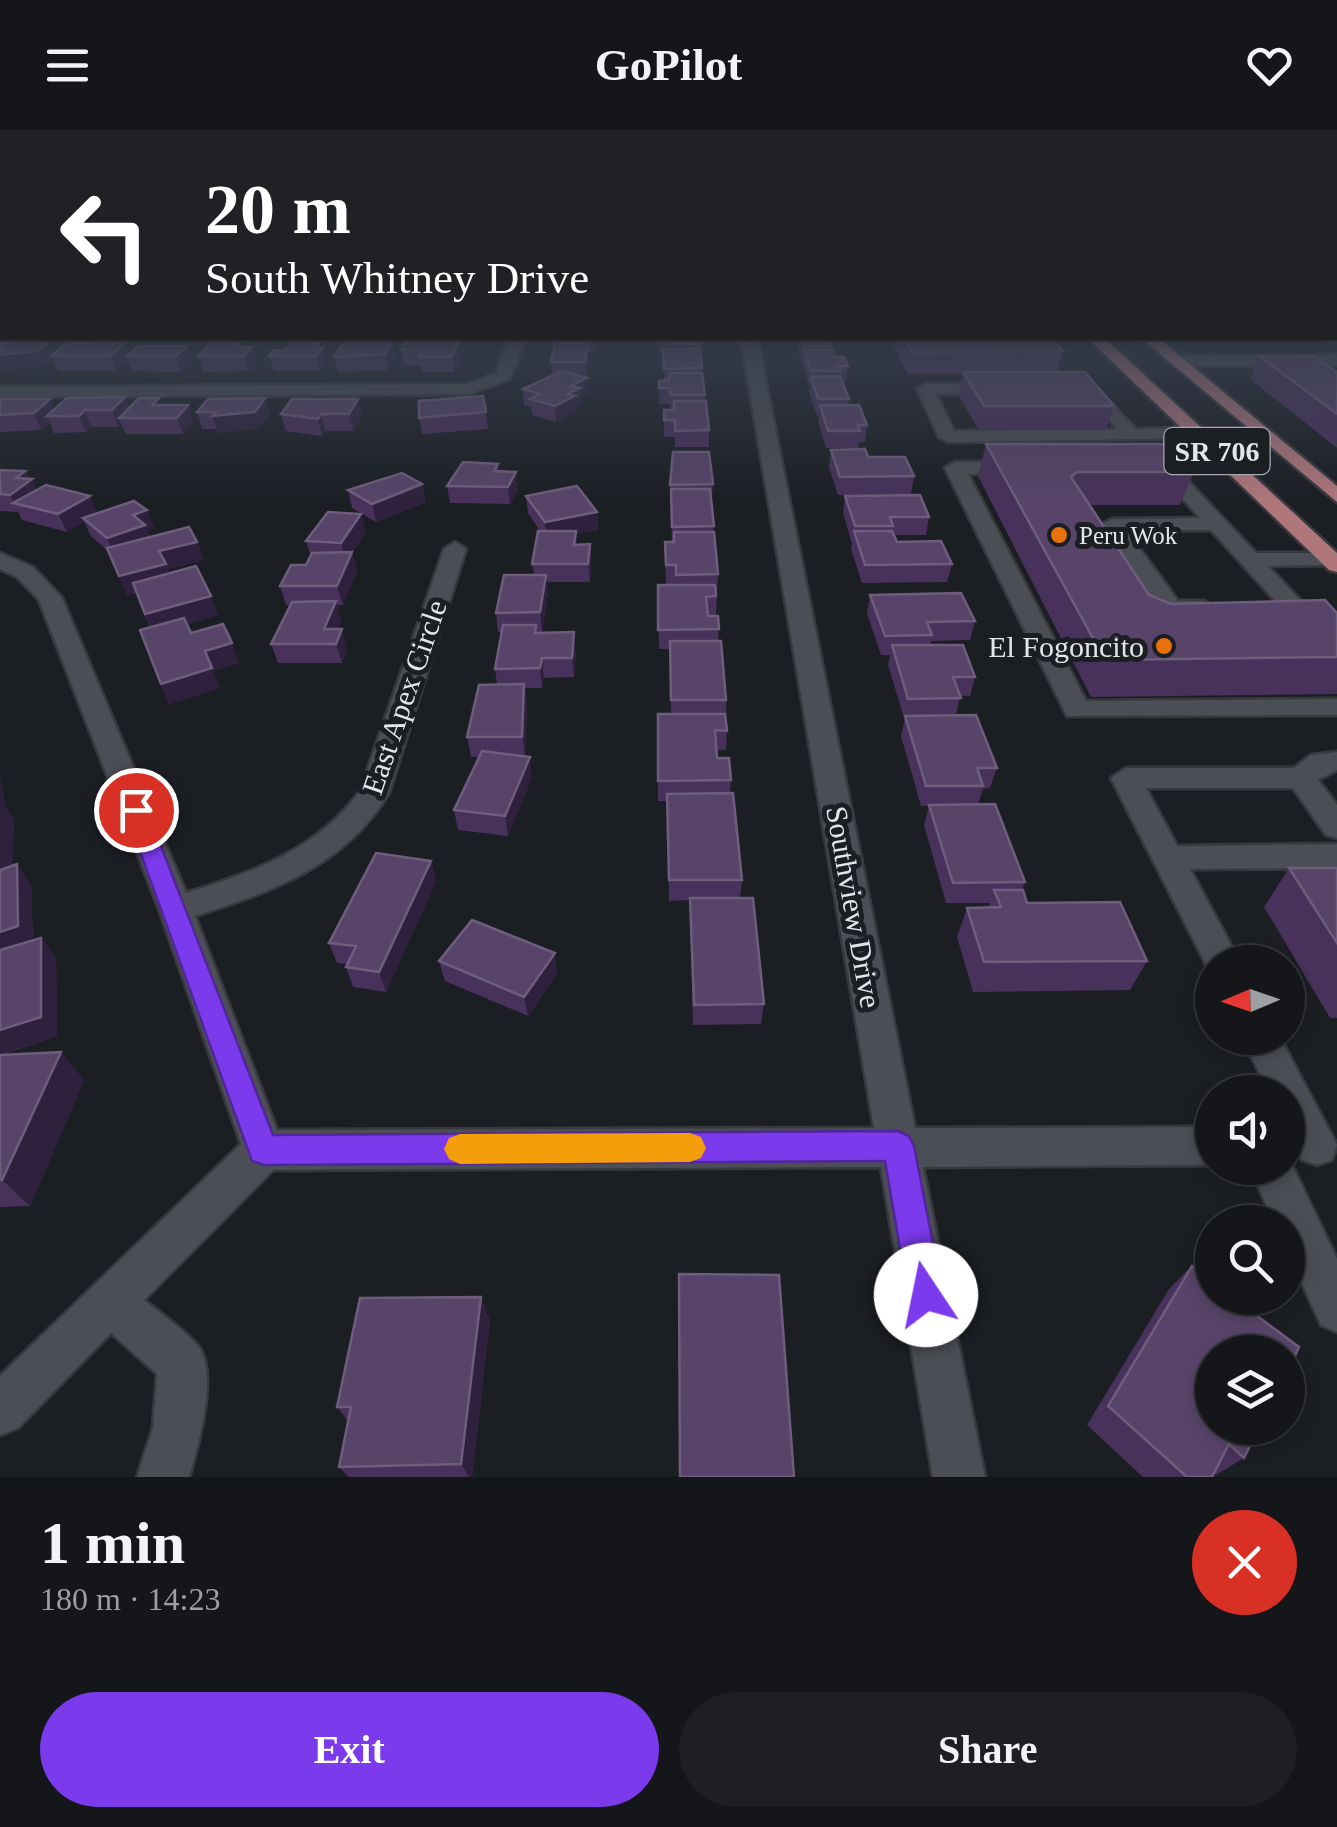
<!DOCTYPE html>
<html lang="en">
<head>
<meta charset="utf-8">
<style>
  :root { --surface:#14161a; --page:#1d1f23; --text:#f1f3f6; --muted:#9d9fa2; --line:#333539; --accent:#7c3aed }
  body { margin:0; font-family:"Times New Roman",serif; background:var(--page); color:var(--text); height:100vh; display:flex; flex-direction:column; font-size:38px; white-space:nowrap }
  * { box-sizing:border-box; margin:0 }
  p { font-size:32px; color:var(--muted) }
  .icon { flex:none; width:55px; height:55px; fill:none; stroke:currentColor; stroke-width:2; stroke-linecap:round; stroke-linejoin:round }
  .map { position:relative; height:1347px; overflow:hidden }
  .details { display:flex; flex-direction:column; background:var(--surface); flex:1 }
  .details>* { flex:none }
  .banner { position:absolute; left:0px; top:0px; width:1338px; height:210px; box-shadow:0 5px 15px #0003,0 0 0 2px var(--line); background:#202124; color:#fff; overflow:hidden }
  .needle { width:65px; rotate:268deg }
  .buttons { position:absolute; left:1195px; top:815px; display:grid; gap:20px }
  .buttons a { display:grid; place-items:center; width:110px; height:110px; border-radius:50%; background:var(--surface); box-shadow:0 5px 15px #0003,0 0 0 2px var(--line); font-size:50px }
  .pin { position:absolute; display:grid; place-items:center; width:85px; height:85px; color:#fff; margin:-42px; border:5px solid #fff; border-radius:50%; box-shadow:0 2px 10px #0007 }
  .me { position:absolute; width:110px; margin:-55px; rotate:349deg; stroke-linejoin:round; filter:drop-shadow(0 0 8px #0008) }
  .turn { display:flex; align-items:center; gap:35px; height:210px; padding:0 40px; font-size:45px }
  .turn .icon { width:130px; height:130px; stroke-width:2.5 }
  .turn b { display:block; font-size:70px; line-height:85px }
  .round { display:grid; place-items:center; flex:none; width:105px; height:105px; border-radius:52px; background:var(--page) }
  .summary { display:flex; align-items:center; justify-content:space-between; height:170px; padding:0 40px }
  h1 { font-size:60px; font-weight:600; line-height:75px }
  .button { display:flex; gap:20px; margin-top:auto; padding:20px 40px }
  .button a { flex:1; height:115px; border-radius:60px; background:var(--accent); color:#fff; font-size:40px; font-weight:600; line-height:115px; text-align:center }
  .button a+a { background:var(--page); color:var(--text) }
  header { display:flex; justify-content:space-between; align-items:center; height:130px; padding:0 40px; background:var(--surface); font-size:45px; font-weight:600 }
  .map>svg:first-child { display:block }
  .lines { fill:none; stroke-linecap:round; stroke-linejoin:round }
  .minor-casing { stroke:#37393d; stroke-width:5 }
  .major-casing { stroke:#37393d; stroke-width:5 }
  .minor { fill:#4b4e54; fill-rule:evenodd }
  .major { fill:#af777c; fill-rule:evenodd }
  .wall { fill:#48315a }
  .shaded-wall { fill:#2f213d }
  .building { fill:#584469; stroke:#6e5d7d; stroke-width:2.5 }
  .route { fill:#7c3aed; stroke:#51269a; stroke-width:2.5 }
  .slow { fill:#f59e0b }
  .food-dot { fill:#e8710a; stroke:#1b1e23; stroke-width:4 }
  .labels { text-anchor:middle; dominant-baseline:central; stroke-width:10; stroke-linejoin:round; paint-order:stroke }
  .far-poi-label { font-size:25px; fill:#e3e5e9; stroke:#1b1e23; text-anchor:start }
  .shield { fill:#1b1e23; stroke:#a7a9ae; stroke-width:2.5 }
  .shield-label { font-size:28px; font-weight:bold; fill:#e3e5e9 }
  .poi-label { font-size:30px; fill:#e3e5e9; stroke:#1b1e23; text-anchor:end }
  .street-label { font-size:30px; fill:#e3e5e9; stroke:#1b1e23 }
</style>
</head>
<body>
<header><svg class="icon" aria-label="menu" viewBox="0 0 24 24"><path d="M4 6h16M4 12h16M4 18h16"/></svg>GoPilot<svg class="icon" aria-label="heart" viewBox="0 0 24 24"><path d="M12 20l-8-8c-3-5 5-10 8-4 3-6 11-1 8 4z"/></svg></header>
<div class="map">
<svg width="1337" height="1347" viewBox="0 0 1337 1347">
  <rect width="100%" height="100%" fill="#1b1e23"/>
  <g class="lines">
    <g class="minor-casing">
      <g id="minor">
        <polygon points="0,200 2,200 5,209 0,210"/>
        <polygon points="509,208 525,208 510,249 469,264 0,267 0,257 467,254 497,243"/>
        <path d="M741,208H757L915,998L1212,997V1035L923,1037L985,1347H933L881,1037L273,1040L144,1170C161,1184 184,1199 198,1216C219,1243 198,1317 189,1347H137L153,1298L157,1244L111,1203L18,1298L0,1305V1246L241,1014L159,779L39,470L17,447L0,439V423L33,437L62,468L186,763C254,742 317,720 360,661L444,419L455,412L466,419L389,663C345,736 273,761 195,786L277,1000L874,998Z"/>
        <polygon points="1337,225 1337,235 1176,236 1168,231 1176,226"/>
        <polygon points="925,254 999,254 1007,259 999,264 936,264 954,301 1117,299 1087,264 1077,259 1092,254 1136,299 1197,298 1206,303 1197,308 948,312 939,307 917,259"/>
        <polygon points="1021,332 1028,334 1028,342 968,344 1086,571 1337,569 1337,585 1067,586 945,338 955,332"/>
        <polygon points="1165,332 1172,334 1256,423 1337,423 1337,432 1329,435 1268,436 1337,509 1337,532 1328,529 1211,400 1127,401 1178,471 1204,471 1216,478 1204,485 1163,483 1101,395 1112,389 1200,388 1160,344 1147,338"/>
        <polygon points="1337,622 1337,640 1318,650 1337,675 1337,708 1326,705 1293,658 1146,658 1177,716 1337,714 1337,738 1190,739 1240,832 1212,832 1210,842 1111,648 1126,638 1294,638 1311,625"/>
        <polygon points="1242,908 1280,908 1337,1015 1332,1030 1317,1035 1302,1030 1288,1000 1288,962 1269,962"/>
        <polygon points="1288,1027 1337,1129 1337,1202 1321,1195 1288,1122 1288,1092 1274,1092 1250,1038 1288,1038"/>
      </g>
    </g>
    <g class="major-casing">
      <g id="major">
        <polygon points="1088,208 1104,208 1337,423 1337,442 1329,440"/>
        <polygon points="1141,208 1158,208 1337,356 1337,372"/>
      </g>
    </g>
    <use href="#minor" class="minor"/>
    <use href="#major" class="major"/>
  </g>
  <g class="wall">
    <polygon points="461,208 463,222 454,242 422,242 421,235 404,235 401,220"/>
    <polygon points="558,208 596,208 596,214 595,222 588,222 586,247 588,263 580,267 581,274 575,277 576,282 556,292 532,285 531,277 524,275 523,259 552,245 551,232 558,213"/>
    <polygon points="658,208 702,214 702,244 709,300 709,317 675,317 675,307 664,307 664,280 670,280 670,274 659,274 659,251 664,250 663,223 658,223"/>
    <polygon points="796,208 828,208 831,216 830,220 835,227 848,236 846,252 842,252 849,269 848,275 867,295 865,312 859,312 858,318 826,318 818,291 819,286 817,286 809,262 810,257 803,236 803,231 801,231"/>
    <polygon points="889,208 1051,208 1063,221 1057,242 1114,276 1106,300 979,300 958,265 963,244 908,244"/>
    <polygon points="117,210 119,214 123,214 128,225 139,216 192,231 181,242 132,241 128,230 116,241 58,241 52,228 44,236 49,211 54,223"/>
    <polygon points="239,212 241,217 257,232 249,241 203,242 198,226"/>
    <polygon points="319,212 326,232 320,241 274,241 269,226"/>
    <polygon points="393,212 396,227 388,240 338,242 334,227"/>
    <polygon points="1259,226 1337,242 1337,318 1250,249"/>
    <polygon points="483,266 488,299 422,304 419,288"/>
    <polygon points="125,267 129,278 188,275 193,292 183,304 126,304 121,294 118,297 92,297 86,302 54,303 50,292 41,300 0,302 0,269 50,269 54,280"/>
    <polygon points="265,268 269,284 260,298 218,303 216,299 202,299 197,282"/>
    <polygon points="358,269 362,285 353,301 325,301 322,306 286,301 281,284"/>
    <polygon points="986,314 1194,342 1180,375 1089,375 1149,465 1171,474 1337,483 1337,564 1091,567 978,346"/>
    <polygon points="831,320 868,327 914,346 911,364 838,365 829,337"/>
    <polygon points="498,334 499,341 518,360 510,374 450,373 447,356"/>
    <polygon points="0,340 25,341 37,360 97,383 154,398 147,401 150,407 197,412 204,430 168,439 169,443 218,485 187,494 191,503 239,533 213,541 220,558 169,574 161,554 150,497 136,463 127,465 109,422 91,406 84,392 67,402 22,390 18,382 0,381"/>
    <polygon points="713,354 711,372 718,444 717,463 716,485 708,486 719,499 718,511 726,570 727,601 726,620 717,620 717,628 731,650 730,663 742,750 740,768 764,874 761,894 693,895 690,770 669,771 667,671 658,671 658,584 671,584 670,519 659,519 658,455 676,455 675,454 666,454 665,431 672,412 670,355"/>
    <polygon points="348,360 426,372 376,392 352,378"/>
    <polygon points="526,366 597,382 598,400 576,404 577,415 590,414 591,433 590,452 546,452 548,463 542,502 536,502 576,521 574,547 544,548 542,558 525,558 527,574 525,626 532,647 508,706 458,700 454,680 479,627 471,627 467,607 497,554 495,539 502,502 498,502 496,483 534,445 532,434 540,401 528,383"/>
    <polygon points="845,366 929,387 926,405 894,405 897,412 952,434 947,452 862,453 851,419 852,414 843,383"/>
    <polygon points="366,402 352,422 357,441 343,475 337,475 341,490 338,499 347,518 342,533 278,533 271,514 290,475 286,475 280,456 306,435 311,426 306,411"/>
    <polygon points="870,465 975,491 970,510 931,511 930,515 975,547 970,566 960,566 956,586 997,638 990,658 983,659 978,674 1025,752 1022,760 1027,773 1147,831 1130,860 973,862 957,807 967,778 988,777 990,773 946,773 924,695 929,676 921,676 901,606 905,588 904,588 888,535 890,525 881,525 867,484"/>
    <polygon points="0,648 5,676 14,690 12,736 31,755 33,810 41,808 56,828 57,906 2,925 84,950 30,1076 0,1077"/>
    <polygon points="431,731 436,751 386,862 353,857 346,837 347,834 337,833 329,813"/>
    <polygon points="1289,738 1337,738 1337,888 1330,888 1264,777"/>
    <polygon points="439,831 557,843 528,886 445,851"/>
    <polygon points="1192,1136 1244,1328 1216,1345 1214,1344 1212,1347 1143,1347 1087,1295 1169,1159"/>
    <polygon points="490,1190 472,1347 349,1347 339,1337 348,1291 337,1277"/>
  </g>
  <g class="shaded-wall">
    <polygon points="461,208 463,222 454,242 452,227"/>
    <polygon points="117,210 120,217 123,214 128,230 116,241 111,226 113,214"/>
    <polygon points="49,211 55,226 51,226 52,228 44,236 0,241 0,225"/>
    <polygon points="319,212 321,220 323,217 326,232 320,241 314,217"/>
    <polygon points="393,212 396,227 388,240 385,224"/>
    <polygon points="588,213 588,228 586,248 585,232"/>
    <polygon points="187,216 192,231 181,242 176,226"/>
    <polygon points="252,217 257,232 249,241 244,226"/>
    <polygon points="587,248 588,263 580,267 581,274 575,277 576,282 556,292 555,276 570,256"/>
    <polygon points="125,267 131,283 119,288 121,294 118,297 112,280"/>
    <polygon points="265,268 269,284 260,298 218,303 212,286"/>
    <polygon points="50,269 57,285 47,286 50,292 41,300 34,283"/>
    <polygon points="358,269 362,285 353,301 349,284"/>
    <polygon points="188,275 193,292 183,304 177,288"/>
    <polygon points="85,280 92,297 86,302 79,286"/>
    <polygon points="321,284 325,301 322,306 318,289"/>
    <polygon points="25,341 30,350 32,349 40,367 14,373 10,365 16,348"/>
    <polygon points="516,342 518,360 510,374 508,357"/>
    <polygon points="422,354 426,372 376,392 372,374"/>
    <polygon points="90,366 98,384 83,388 84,392 67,402 58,384"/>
    <polygon points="147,380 154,398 147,401 152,413 115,427 107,408 133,385"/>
    <polygon points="597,382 598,400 576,404 578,419 547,411 545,392"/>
    <polygon points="361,384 366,402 352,422 357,441 343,475 337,456 346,432 341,413"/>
    <polygon points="197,412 204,430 168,439 173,452 127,465 119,446 159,421"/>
    <polygon points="590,414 591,433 590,452 588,434"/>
    <polygon points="546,445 548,463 542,502 540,482"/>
    <polygon points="211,466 218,485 153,503 145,484"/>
    <polygon points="336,471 341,490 332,514 324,499"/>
    <polygon points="342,499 347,518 342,533 336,514"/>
    <polygon points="574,502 576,521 574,547 572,528"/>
    <polygon points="232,513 239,533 213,541 220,558 169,574 161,554 205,521"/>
    <polygon points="542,528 544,548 542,558 540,538"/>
    <polygon points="524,554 527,574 525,627 522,607"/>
    <polygon points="530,627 532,647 508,706 505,686"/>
    <polygon points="0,648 5,676 14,690 12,745 0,748"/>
    <polygon points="431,731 436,751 386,862 379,842"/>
    <polygon points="17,734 31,755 33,816 0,827 0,802"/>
    <polygon points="41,808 56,828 57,906 0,925 0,900"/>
    <polygon points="555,823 557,843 528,886 524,867"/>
    <polygon points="61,922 84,950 30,1076 2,1050"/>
    <polygon points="481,1167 490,1190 472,1347 469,1347 461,1334"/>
  </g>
  <g class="building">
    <polygon points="347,208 393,212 385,224 334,227"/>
    <polygon points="452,208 460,208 452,227 420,227 423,220 401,220 405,212"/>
    <polygon points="658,208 700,208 702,214 669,214 668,208"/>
    <polygon points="800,208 828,208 831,216 802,216"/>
    <polygon points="904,208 1051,208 1063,221 912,222"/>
    <polygon points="117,210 113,214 123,214 111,226 51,226 66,214"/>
    <polygon points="49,211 37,221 0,225 0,214 3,212"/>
    <polygon points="212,212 239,212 235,217 252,217 244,226 198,226"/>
    <polygon points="292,212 319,212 314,217 323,217 317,226 269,226 274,220 285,220"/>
    <polygon points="555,213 588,213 585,232 551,232"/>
    <polygon points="139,216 187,216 176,226 127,226"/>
    <polygon points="700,218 702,238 664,239 663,219"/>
    <polygon points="804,220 833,220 835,227 844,227 848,236 839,236 841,241 811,241"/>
    <polygon points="1259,226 1313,226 1337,242 1337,284"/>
    <polygon points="562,241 587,248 570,256 580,258 567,264 575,266 555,276 530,269 540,264 523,259"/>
    <polygon points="963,242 1085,242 1114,276 984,276"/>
    <polygon points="669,243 702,243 705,265 670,265 670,258 659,258 659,251 669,250"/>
    <polygon points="840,246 849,269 818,269 811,247"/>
    <polygon points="483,266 486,282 419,288 419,271"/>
    <polygon points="125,267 112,280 85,280 79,286 47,286 67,268"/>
    <polygon points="139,268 159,268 152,275 188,275 177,288 119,288"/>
    <polygon points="265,268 255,282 212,286 216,282 197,282 208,269"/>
    <polygon points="0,269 50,269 34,283 0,285"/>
    <polygon points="292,269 358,269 349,284 321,284 318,289 281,284"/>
    <polygon points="674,271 706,271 709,300 675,301 675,290 664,290 664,280 674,280"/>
    <polygon points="820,275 859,275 867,295 858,295 860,301 828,301"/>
    <polygon points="986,314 1169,314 1194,342 1077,342 1071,347 1149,465 1171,474 1325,470 1337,483 1337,527 1105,530"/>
    <polygon points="865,319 868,327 905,327 914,346 840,347 831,320"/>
    <polygon points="673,322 709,322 713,354 670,355"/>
    <polygon points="463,332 498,334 494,341 516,342 508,357 447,356"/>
    <polygon points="0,340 25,341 16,348 32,349 10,365 0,364"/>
    <polygon points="402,343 422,354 372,374 348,360"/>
    <polygon points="46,355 90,366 58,384 13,373"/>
    <polygon points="577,356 597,382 545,392 526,366"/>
    <polygon points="671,359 710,359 714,396 672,397"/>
    <polygon points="920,365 929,387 890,387 893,396 855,396 845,366"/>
    <polygon points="134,371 147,380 133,385 145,395 107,408 83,388"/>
    <polygon points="328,382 361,384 341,413 306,411"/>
    <polygon points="189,397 197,412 159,421 166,434 119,446 107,418"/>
    <polygon points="538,401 576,401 574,415 590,414 588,434 532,434"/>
    <polygon points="854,401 892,401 897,412 941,411 952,434 865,435"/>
    <polygon points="674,402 714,402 718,444 676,445 676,435 666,435 665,412 674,412"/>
    <polygon points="352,422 337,456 280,456 291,435 306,435 312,423"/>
    <polygon points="196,436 211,466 145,484 133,453"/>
    <polygon points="504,445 546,445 540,482 496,483"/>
    <polygon points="658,455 715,455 716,466 706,467 708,486 718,486 719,499 658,500"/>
    <polygon points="961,463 975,491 927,492 932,505 885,506 870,465"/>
    <polygon points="336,471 324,499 342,499 336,514 271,514 292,472"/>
    <polygon points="184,488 191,503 223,494 232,513 205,521 212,538 161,554 140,500"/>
    <polygon points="503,495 536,495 535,503 574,502 572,528 542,528 540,538 495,539"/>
    <polygon points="670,511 721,511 726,570 671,570"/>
    <polygon points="892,515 963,515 975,547 953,547 961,568 908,569"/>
    <polygon points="524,554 522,607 467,607 479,555"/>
    <polygon points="658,584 725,584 727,601 715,600 717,628 729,628 731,650 658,651"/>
    <polygon points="976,585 997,638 977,638 983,656 926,656 905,586"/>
    <polygon points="482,621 530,627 505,686 454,680"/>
    <polygon points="733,663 742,750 669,750 667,664"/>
    <polygon points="995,674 1025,752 953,753 929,675"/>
    <polygon points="376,723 431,731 379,842 346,837 356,816 329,813"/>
    <polygon points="17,734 18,796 0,802 0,740"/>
    <polygon points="1289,738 1337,738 1337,813"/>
    <polygon points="994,760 1023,760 1027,773 1120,772 1147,831 984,832 967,778 1001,777"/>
    <polygon points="690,768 753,768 764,874 694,875"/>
    <polygon points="472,790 555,823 524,867 439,831"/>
    <polygon points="41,808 41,887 0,900 0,820"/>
    <polygon points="61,922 2,1050 0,1050 0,925"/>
    <polygon points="1192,1136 1212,1152 1212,1168 1233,1168 1299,1217 1288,1241 1288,1222 1212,1222 1212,1298 1259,1298 1244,1328 1229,1314 1212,1347 1187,1347 1108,1276"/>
    <polygon points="679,1144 779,1145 794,1347 680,1347"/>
    <polygon points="481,1167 461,1334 339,1337 351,1277 337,1277 360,1168"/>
  </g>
  <linearGradient id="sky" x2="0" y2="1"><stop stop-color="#0f1013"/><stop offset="0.5" stop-color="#394150"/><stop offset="1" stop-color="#394150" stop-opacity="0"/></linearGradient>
  <rect width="1337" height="374" fill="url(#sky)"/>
  <polygon class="route" points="136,672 147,680 273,1005 898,1001 909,1006 914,1016 943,1165 938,1178 926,1183 913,1178 908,1165 885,1031 264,1035 252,1031 125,680"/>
  <polygon class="slow" points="690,1003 701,1007 706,1018 701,1028 690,1032 460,1034 449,1029 444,1019 449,1008 460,1004"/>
  <g class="food-dot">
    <circle cx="1059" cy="405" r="10"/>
    <circle cx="1164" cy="516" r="10"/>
  </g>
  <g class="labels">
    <g class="far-poi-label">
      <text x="1079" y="405">Peru Wok</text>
    </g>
    <rect class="shield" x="1164.5" y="298" width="105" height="46" rx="8"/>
    <g class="shield-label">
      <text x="1217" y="321">SR 706</text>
    </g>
    <g class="poi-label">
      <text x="1144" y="516">El Fogoncito</text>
    </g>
    <g class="street-label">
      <text transform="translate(404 567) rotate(-71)">East Apex Circle</text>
      <text transform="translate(854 777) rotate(80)">Southview Drive</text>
    </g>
  </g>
</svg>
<div class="buttons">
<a><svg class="needle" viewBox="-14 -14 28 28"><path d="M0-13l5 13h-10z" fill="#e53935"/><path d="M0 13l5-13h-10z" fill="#9d9fa2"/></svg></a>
<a><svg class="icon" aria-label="sound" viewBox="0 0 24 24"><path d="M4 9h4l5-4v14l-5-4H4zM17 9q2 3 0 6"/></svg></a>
<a><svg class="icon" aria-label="search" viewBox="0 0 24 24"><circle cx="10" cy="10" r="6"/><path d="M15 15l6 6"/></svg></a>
<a><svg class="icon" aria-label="layers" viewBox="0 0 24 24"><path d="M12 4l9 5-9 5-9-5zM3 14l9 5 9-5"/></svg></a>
</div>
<div class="pin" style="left:136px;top:680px;background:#d93025"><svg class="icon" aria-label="arrive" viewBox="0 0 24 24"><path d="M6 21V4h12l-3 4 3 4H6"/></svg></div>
<svg class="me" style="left:926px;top:1165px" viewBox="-20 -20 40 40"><circle r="19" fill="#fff"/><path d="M0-13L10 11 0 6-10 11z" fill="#7c3aed"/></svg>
<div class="banner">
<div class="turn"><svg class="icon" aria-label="left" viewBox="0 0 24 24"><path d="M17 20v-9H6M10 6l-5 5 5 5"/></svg><div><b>20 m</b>South Whitney Drive</div></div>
</div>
</div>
<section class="details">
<div class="summary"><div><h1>1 min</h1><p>180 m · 14:23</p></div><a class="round" style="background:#d93025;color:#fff"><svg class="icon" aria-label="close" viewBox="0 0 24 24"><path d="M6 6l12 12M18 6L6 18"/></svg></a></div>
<div class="button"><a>Exit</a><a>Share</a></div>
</section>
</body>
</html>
